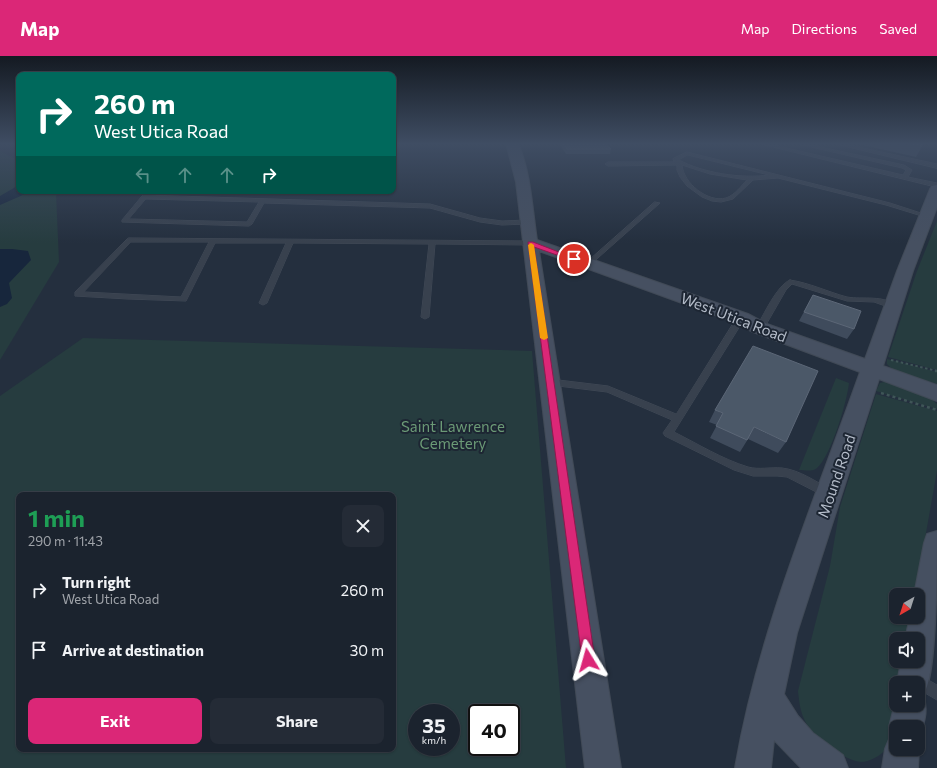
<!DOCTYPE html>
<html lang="en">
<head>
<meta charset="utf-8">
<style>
  :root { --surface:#1b232e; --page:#242b36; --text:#f1f3f6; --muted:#a0a4aa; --line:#39404a; --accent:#db2777 }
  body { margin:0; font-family:Commissioner,sans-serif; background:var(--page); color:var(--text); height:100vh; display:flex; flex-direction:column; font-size:15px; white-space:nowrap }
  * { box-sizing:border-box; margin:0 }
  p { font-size:13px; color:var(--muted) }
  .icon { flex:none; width:22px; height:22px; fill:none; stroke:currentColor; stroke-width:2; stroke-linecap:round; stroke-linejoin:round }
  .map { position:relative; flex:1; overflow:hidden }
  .sheet { position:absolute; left:16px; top:436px; width:380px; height:260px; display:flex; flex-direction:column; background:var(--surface); border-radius:8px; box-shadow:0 1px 3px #0004,0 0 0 1px var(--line) }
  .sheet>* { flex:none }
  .guide { position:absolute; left:16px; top:16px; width:380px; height:122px; border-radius:8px; box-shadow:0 1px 3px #0004,0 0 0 1px var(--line); background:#00695c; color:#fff; overflow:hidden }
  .needle { width:26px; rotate:219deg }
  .tools { position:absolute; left:889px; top:532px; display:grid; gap:8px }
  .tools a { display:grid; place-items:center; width:36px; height:36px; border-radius:8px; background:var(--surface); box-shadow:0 1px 3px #0004,0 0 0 1px var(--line); font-size:20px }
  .speed { position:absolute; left:408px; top:648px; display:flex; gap:8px; font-size:20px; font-weight:700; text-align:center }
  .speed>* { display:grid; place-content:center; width:52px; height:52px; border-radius:50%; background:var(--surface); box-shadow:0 1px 3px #0004,0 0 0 1px var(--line); line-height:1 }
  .speed small { font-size:10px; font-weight:400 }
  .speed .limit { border:2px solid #111; border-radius:6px; background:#fff; color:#111 }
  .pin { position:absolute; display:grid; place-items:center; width:34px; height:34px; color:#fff; margin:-17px; border:2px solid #fff; border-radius:50%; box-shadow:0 1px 4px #0007 }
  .me { position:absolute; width:44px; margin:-22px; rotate:352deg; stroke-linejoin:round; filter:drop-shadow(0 0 3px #0008) }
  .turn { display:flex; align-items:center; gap:14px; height:84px; padding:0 12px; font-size:18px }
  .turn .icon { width:52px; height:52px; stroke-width:2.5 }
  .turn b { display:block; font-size:28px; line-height:34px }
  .lanes { display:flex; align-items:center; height:38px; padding:0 12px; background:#0003; justify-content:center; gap:20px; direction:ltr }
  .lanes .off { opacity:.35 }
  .round { display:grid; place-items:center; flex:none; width:42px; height:42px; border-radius:8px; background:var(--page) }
  .headline { display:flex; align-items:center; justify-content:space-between; height:68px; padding:0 12px }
  h1 { font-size:24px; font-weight:700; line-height:30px; color:#1e9e55 }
  .primary-button { display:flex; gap:8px; margin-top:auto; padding:8px 12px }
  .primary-button a { flex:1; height:46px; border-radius:8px; background:var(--accent); color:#fff; font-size:16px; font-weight:700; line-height:46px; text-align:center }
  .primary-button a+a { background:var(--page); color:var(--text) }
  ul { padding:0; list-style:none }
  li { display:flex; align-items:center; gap:12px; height:60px; padding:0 12px }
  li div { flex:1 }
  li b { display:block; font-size:15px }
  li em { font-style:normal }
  header { display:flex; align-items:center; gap:24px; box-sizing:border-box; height:56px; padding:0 20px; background:var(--accent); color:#fff }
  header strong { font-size:19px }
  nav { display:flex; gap:22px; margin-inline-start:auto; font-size:14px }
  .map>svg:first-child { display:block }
  .green { fill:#263c3f; fill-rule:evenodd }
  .water { fill:#17263c }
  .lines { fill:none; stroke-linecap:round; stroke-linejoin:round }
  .lane-casing { stroke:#414a57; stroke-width:1 }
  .secondary-casing { stroke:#414a57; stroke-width:2 }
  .path-far1 { stroke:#3f5557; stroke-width:2; stroke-dasharray:2.5 2.5; stroke-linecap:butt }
  .path { stroke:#3f5557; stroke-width:2.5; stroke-dasharray:3 3; stroke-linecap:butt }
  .lane { fill:#38414e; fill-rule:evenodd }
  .secondary { fill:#465061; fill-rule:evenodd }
  .wall { fill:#3f4b5c }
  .building { fill:#4b5868; stroke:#5c6777 }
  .route { fill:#db2777; stroke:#8e194d }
  .slow { fill:#f59e0b }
  .labels { text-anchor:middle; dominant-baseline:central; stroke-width:4; stroke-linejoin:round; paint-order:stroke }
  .street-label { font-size:15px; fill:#b4bcc9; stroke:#1d2633 }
  .park-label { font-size:15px; fill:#6b9a76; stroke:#1d2633 }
</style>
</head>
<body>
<header>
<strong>Map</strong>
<nav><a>Map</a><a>Directions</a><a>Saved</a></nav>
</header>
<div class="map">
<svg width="937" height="712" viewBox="0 0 937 712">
  <rect width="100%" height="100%" fill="#242f3e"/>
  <g class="green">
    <polygon points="0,95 19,105 19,135 56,135 59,206 0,304"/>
    <polygon points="937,165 937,314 888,301 917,215"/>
    <path d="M83,282L532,295L566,712H0V340ZM19,439H393V693H19ZM417,657H451V691H417ZM477,657H511V691H477Z"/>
    <polygon points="887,303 937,316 937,328 893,314 887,308"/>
    <path d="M836,322L849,327C847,346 831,400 817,412C813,416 804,414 799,414Z"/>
    <polygon points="884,326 889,326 930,342 937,348 937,353 876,335 880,327"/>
    <path d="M876,338L937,355V415L915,539H896V561H911L907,583H896V605H903L899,627H896C896,642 893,682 885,694C880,700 869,706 861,706C844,705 812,679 805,665C800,655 799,645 798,635L830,510L840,451Z"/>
  </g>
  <g class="water">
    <polygon points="19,129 19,135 32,135 0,149 0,140"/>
    <polygon points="0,193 12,193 28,195 31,204 9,227 12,242 7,248 0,251"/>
  </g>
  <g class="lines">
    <g class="lane-casing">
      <g id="lane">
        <polygon points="757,87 765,87 903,119 906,114 902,112 794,87 802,87 904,109 912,114 908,121 937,127 937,131"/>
        <polygon points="832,87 840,87 937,108 937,112"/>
        <path d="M687,96L890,147L930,160L925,161L886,149L778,122L753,124L733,143L721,146L712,145L702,141L687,130L680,121L677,114V109L608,110L605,108L608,106H674L673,103ZM688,99L769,119C742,123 703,117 679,104ZM682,109L710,118L747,124C741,130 735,139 726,142C708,147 683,127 682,109Z"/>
        <path d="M144,139L430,148L480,162L502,165L527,164L530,166L527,168L502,169L480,166L430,152L264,147L252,168L249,170L122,166V164L142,140ZM146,143L259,146L247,166L129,163Z"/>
        <polygon points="655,146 660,147 590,209 586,209 586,207"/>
        <path d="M129,182L531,185L534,187L531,189L435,188L429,261L425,263L421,261L429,188L293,187L267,247L263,249L259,247L286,187H215L186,245L128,243L75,240V236L127,183ZM131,186H209L181,241L84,236Z"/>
        <path d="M790,224C810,227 828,236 847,241C863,244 884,238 898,251L894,253L874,246L847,245L792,228L786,234L763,274H757L756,272C763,260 777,229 790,224Z"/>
        <path d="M738,260H744L745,262L674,376C698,388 722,403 748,411C759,414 770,411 782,412C800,414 816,426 832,434L833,437L832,440L828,441L824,440L787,421L777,420H753L734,414L665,380L663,377L672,364L607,336L550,329L546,326L550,323L608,330L676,358Z"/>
        <polygon points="918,618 937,629 937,644 918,633 918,627 912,627 911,625 913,620"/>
      </g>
    </g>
    <g class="secondary-casing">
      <g id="secondary">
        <path d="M506,87H518C531,118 532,151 537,184L748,258L767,268L865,303L897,215L930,133L932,130L937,129V151L913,215L883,310L937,329V345L879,323L797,577L784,638L798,660L813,677L843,699L848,712H801L774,684L771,712H735C758,576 814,446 860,316L753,276L734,266L539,195L621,712H585L516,126Z"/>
        <path d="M937,475C937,502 937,625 923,639C929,654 924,669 918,683V671H896V693H918V690L919,693L918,712H882L885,693L890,681L893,680L889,671L896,643V649H918V627H897L901,605H918V583H905L910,561H918V539H914L924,487L927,478Z"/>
      </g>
    </g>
    <polyline class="path-far1" points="891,304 937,315"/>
    <g class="path">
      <polyline points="935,315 937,315"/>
      <polyline points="881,337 937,354"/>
    </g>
    <use href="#lane" class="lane"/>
    <use href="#secondary" class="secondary"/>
  </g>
  <g class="wall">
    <polygon points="559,87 605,87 611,93 610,98 566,98"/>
    <polygon points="854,87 924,87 916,101"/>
    <polygon points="813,239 854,273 847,283 799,265"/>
    <polygon points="715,354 786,386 778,397 748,383 740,396 710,382 717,369 709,366"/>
  </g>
  <g class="building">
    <polygon points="563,87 605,87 611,93 567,93"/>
    <polygon points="905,87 924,87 922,90"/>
    <polygon points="813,239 861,255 854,273 804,256"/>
    <polygon points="753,290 818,315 786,386 754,371 747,384 716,370 723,357 715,354"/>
  </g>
  <linearGradient id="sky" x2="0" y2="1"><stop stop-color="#141a22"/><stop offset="0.47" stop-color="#3f4d63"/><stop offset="1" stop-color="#3f4d63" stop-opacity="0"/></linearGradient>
  <rect width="937" height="187" fill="url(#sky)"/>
  <polygon class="route" points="528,186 533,186 577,203 571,204 534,191 595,604 593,609 588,611 584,609 582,604"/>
  <polygon class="slow" points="531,187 534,189 548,282 544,284 540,282 528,189"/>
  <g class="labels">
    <g class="street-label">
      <text transform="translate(734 261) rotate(21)">West Utica Road</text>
      <text transform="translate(836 420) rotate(-71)">Mound Road</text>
    </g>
    <g class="park-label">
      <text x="453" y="370">Saint Lawrence<tspan x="453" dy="17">Cemetery</tspan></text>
    </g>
  </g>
</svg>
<div class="tools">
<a><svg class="needle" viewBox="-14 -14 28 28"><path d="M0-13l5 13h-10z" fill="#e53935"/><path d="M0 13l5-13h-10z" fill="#a0a4aa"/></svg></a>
<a><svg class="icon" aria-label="sound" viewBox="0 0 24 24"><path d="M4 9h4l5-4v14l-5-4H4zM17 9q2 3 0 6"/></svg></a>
<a>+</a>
<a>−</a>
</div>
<div class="speed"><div>35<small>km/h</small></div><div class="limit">40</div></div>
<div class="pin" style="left:574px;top:203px;background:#d93025"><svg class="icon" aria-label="arrive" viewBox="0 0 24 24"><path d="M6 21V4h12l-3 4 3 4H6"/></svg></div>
<svg class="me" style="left:588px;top:604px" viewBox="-20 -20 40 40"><path d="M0-17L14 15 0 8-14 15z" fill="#db2777" stroke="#fff" stroke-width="4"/></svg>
<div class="guide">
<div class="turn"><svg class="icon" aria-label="right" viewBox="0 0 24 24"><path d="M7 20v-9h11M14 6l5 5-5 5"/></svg><div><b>260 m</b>West Utica Road</div></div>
<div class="lanes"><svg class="icon off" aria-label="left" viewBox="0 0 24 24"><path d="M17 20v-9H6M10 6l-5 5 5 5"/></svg><svg class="icon off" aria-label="ahead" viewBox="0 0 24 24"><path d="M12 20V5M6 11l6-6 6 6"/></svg><svg class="icon off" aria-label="ahead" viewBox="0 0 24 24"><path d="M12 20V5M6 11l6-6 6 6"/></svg><svg class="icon" aria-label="right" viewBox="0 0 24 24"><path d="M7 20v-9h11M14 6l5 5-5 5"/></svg></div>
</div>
<section class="sheet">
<div class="headline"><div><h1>1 min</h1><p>290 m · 11:43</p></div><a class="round"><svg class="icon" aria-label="close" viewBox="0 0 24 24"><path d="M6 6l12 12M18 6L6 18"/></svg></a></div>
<ul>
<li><svg class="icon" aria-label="right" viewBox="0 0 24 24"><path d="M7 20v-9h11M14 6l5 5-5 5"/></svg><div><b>Turn right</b><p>West Utica Road</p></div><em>260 m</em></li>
<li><svg class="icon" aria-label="arrive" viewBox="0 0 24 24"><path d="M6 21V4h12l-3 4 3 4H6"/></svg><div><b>Arrive at destination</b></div><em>30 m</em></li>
</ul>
<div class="primary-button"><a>Exit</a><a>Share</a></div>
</section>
</div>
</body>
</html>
